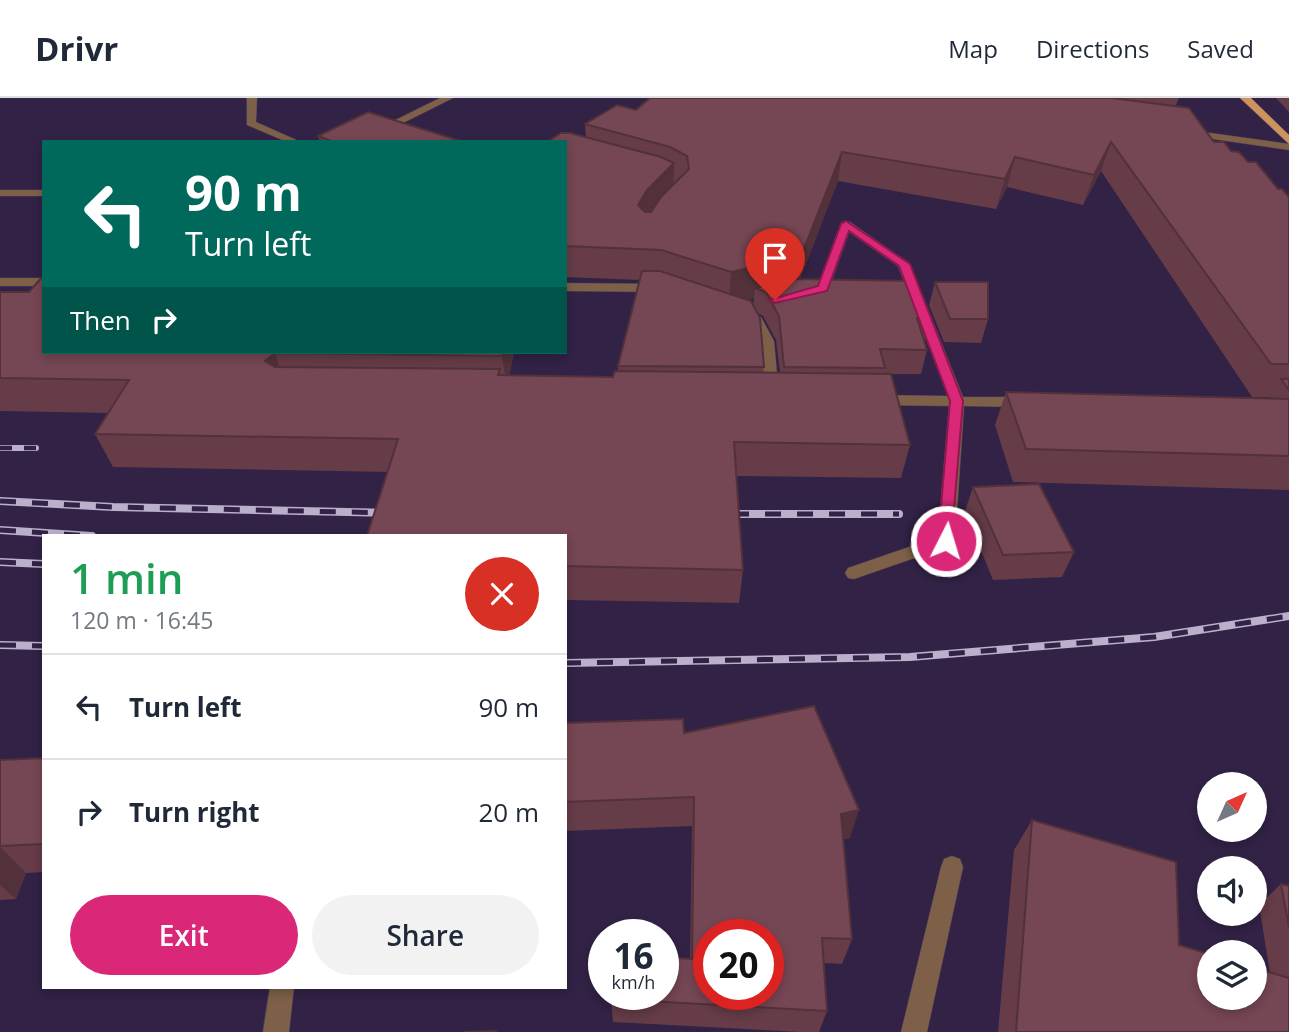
<!DOCTYPE html>
<html lang="en">
<head>
<meta charset="utf-8">
<style>
  :root { --surface:#fff; --page:#f2f2f3; --text:#1f2937; --muted:#747a83; --line:#e0e1e3; --accent:#db2777 }
  body { margin:0; font-family:"Open Sans",sans-serif; background:var(--page); color:var(--text); height:100vh; display:flex; flex-direction:column; font-size:26px; white-space:nowrap }
  * { box-sizing:border-box; margin:0 }
  p { font-size:23px; color:var(--muted) }
  .icon { flex:none; width:38px; height:38px; fill:none; stroke:currentColor; stroke-width:2; stroke-linecap:round; stroke-linejoin:round }
  .map { position:relative; flex:1; overflow:hidden }
  .drawer { position:absolute; left:42px; top:436px; width:525px; height:455px; display:flex; flex-direction:column; background:var(--surface); border-radius:0px; box-shadow:0 4px 10px #0003 }
  .drawer>* { flex:none }
  .guide { position:absolute; left:42px; top:42px; width:525px; height:214px; border-radius:0px; box-shadow:0 4px 10px #0003; background:#00695c; color:#fff; overflow:hidden }
  .needle { width:46px; rotate:45deg }
  .buttons { position:absolute; left:1197px; top:674px; display:grid; gap:14px }
  .buttons a { display:grid; place-items:center; width:70px; height:70px; border-radius:50%; background:var(--surface); box-shadow:0 4px 10px #0003; font-size:35px }
  .speed { position:absolute; left:588px; top:821px; display:flex; gap:14px; font-size:35px; font-weight:700; text-align:center }
  .speed>* { display:grid; place-content:center; width:91px; height:91px; border-radius:50%; background:var(--surface); box-shadow:0 4px 10px #0003; line-height:1 }
  .speed small { font-size:18px; font-weight:400 }
  .speed .limit { border:10px solid #d22; background:#fff; color:#111 }
  .pin { position:absolute; display:grid; place-items:center; width:60px; height:60px; color:#fff; margin:-72px -30px; border-radius:50% 50% 50% 0; rotate:-45deg; box-shadow:0 0 7px #0007 }
  .pin .icon { rotate:45deg }
  .me { position:absolute; width:77px; margin:-38px; rotate:5deg; stroke-linejoin:round; filter:drop-shadow(0 0 5px #0008) }
  .turn { display:flex; align-items:center; gap:24px; height:147px; padding:0 28px; font-size:32px }
  .turn .icon { width:91px; height:91px; stroke-width:2.5 }
  .turn b { display:block; font-size:49px; line-height:60px }
  .then { display:flex; align-items:center; height:66px; padding:0 28px; background:#0003; gap:14px; font-size:26px }
  .round { display:grid; place-items:center; flex:none; width:74px; height:74px; border-radius:37px; background:var(--page) }
  .summary { display:flex; align-items:center; justify-content:space-between; height:119px; padding:0 28px }
  h1 { font-size:42px; font-weight:600; line-height:52px; color:#1e9e55 }
  .cta { display:flex; gap:14px; margin-top:auto; padding:14px 28px }
  .cta a { flex:1; height:80px; border-radius:42px; background:var(--accent); color:#fff; font-size:28px; font-weight:600; line-height:80px; text-align:center }
  .cta a+a { background:var(--page); color:var(--text) }
  ul { padding:0; list-style:none }
  li { display:flex; align-items:center; gap:21px; height:105px; padding:0 28px; border-top:2px solid var(--line) }
  li div { flex:1 }
  li b { display:block; font-size:26px }
  li em { font-style:normal }
  header { display:flex; align-items:center; gap:42px; box-sizing:border-box; height:98px; padding:0 35px; background:var(--surface); border-bottom:2px solid var(--line) }
  header strong { font-size:33px }
  nav { display:flex; gap:38px; margin-inline-start:auto; font-size:24px }
  .map>svg:first-child { display:block }
  .lines { fill:none; stroke-linecap:round; stroke-linejoin:round }
  .minor-casing { stroke:#4c3d5f; stroke-width:1 }
  .major-casing { stroke:#4c3d5f; stroke-width:1 }
  .minor { fill:#7d6047; fill-rule:evenodd }
  .major { fill:#cd935d; fill-rule:evenodd }
  .rail-far1-casing { stroke:#bbb0cb; stroke-width:6 }
  .rail-casing { stroke:#bbb0cb; stroke-width:8 }
  .rail-far1 { stroke:#322246; stroke-width:4.5; stroke-dasharray:12; stroke-linecap:butt }
  .rail { stroke:#322246; stroke-width:5; stroke-dasharray:16; stroke-linecap:butt }
  .wall { fill:#653c47; fill-rule:evenodd }
  .shaded-wall { fill:#52313a }
  .building { fill:#754653; stroke:#52313a; stroke-width:2; fill-rule:evenodd }
  .route { fill:#db2777; stroke:#8e194d; stroke-width:2 }
</style>
</head>
<body>
<header>
<strong>Drivr</strong>
<nav><a>Map</a><a>Directions</a><a>Saved</a></nav>
</header>
<div class="map">
<svg width="1289" height="934" viewBox="0 0 1289 934">
  <rect width="100%" height="100%" fill="#322246"/>
  <g class="lines">
    <g class="minor-casing">
      <g id="minor">
        <polygon points="247,0 257,0 256,24 301,44 287,44 247,27"/>
        <polygon points="440,0 453,0 365,44 351,44"/>
        <polygon points="1189,32 1289,46 1289,52 1185,37 1185,33"/>
        <rect x="0" y="92" width="44" height="6"/>
        <polygon points="842,124 850,124 910,166 963,299 1025,299 1032,304 1025,309 964,308 955,443 952,447 854,481 848,480 845,475 848,470 938,439 949,308 874,307 867,302 874,297 948,298 898,168 849,134 828,193 809,197 803,193 818,187"/>
        <rect x="0" y="180" width="44" height="8"/>
        <polygon points="565,185 661,186 667,190 661,194 565,193"/>
        <polygon points="743,214 761,219 774,243 779,297 777,300 772,301 765,297 760,243 751,225 736,218"/>
        <polygon points="952,758 960,761 963,769 927,934 901,934 941,769 944,761"/>
        <polygon points="270,889 294,889 289,934 263,934"/>
      </g>
    </g>
    <g class="major-casing">
      <polygon id="major" points="1240,0 1251,0 1289,37 1289,46"/>
    </g>
    <use href="#minor" class="minor"/>
    <use href="#major" class="major"/>
    <g class="rail-far1-casing">
      <polyline id="rail-far1" points="0,350 36,350"/>
    </g>
    <g class="rail-casing">
      <g id="rail">
        <polyline points="0,403 113,409 394,415"/>
        <polyline points="733,416 899,416"/>
        <polyline points="0,432 92,438"/>
        <polyline points="0,464 44,466"/>
        <polyline points="0,547 44,548"/>
        <polyline points="565,565 910,559 1154,539 1289,518"/>
      </g>
    </g>
    <use href="#rail-far1" class="rail-far1"/>
    <use href="#rail" class="rail"/>
  </g>
  <g class="wall">
    <path d="M650,0H1179L1175,9L1214,44L1248,64L1278,91L1289,99V392L1013,384L995,327L1006,294L1270,301L1271,299H1252L1101,73L1083,107L1007,89L996,111L838,83L800,181L930,220L924,244L927,252L921,276H884L910,347L901,380L736,378L743,472L739,505L565,502V438L388,374L113,369L95,336L109,315L0,313V194H29L514,254L509,277L613,279L618,273V268L640,182L565,179V44L586,39L585,26L636,12ZM754,200L753,207L747,202ZM758,215L763,218L776,242L780,274H763L764,269Z"/>
    <polygon points="1276,0 1289,0 1289,14"/>
    <polygon points="318,38 464,44 320,44"/>
    <polygon points="935,184 988,221 981,245 944,244 929,207"/>
    <polygon points="973,389 1074,454 1062,479 993,482 965,413"/>
    <polygon points="565,625 684,635 850,740 843,741 852,841 842,866 824,865 827,913 819,934 799,934 613,924 611,901 690,861 692,728 565,733"/>
    <polygon points="44,660 44,774 26,775 16,801 0,802 0,662"/>
    <polygon points="1032,722 1179,847 1270,875 1259,807 1281,786 1289,788 1289,934 998,934 1014,752"/>
  </g>
  <g class="shaded-wall">
    <polygon points="1111,44 1101,73 1083,107 1094,77"/>
    <polygon points="842,54 838,83 797,190 766,194 755,190 754,200 729,206 731,174"/>
    <polygon points="1015,59 1007,89 996,111 1005,81"/>
    <polygon points="674,65 673,95 647,122 638,107 647,92"/>
    <polygon points="503,254 514,254 507,291 502,258"/>
    <polygon points="275,255 286,288 265,263"/>
    <polygon points="859,712 850,740 833,744 841,716"/>
    <polygon points="0,749 26,775 16,801 0,787"/>
  </g>
  <g class="building">
    <polygon points="650,0 1112,0 1189,10 1214,44 1224,44 1231,53 1239,54 1248,64 1256,64 1278,91 1282,91 1289,99 1289,266 1271,266 1111,44 1094,77 1015,59 1005,81 842,54 801,158 731,174 661,152 565,148 565,44 547,44 561,35 570,35 661,59 674,65 647,92 638,107 645,114 651,114 661,99 689,71 687,58 670,49 585,26 617,7 636,12"/>
    <polygon points="368,14 464,44 334,44 318,38"/>
    <polygon points="642,173 660,173 751,203 760,220 764,269 618,268"/>
    <polygon points="44,177 44,254 503,254 502,258 275,255 265,263 275,269 500,271 498,277 613,279 615,273 891,276 910,347 734,344 743,472 565,468 565,438 367,438 398,341 95,336 129,282 0,280 0,194 29,194"/>
    <polygon points="794,181 916,183 930,220 917,220 927,252 880,251 885,270 784,269 779,218 766,194 755,190"/>
    <polygon points="935,184 988,184 988,221 950,221"/>
    <polygon points="1281,281 1289,281 1289,292"/>
    <polygon points="1006,294 1289,301 1289,358 1026,351"/>
    <polygon points="1039,386 1074,454 1003,457 973,389"/>
    <path d="M814,608L859,712L841,716L852,841L822,840L827,913L611,901V896H663V859L692,861L694,699L565,704V625L683,621L684,635ZM709,836H768V896H709Z"/>
    <polygon points="44,660 44,746 0,748 0,662"/>
    <polygon points="1032,722 1176,764 1179,847 1209,856 1209,900 1255,900 1255,870 1289,880 1289,934 1016,934"/>
    <polygon points="1281,786 1289,788 1289,829"/>
    <polygon points="496,933 495,934 464,934"/>
  </g>
  <polygon class="route" points="846,123 910,166 963,303 951,447 940,447 938,443 950,303 899,168 849,133 827,193 775,205 769,202 818,188 841,126"/>
</svg>
<div class="buttons">
<a><svg class="needle" viewBox="-14 -14 28 28"><path d="M0-13l5 13h-10z" fill="#e53935"/><path d="M0 13l5-13h-10z" fill="#747a83"/></svg></a>
<a><svg class="icon" aria-label="sound" viewBox="0 0 24 24"><path d="M4 9h4l5-4v14l-5-4H4zM17 9q2 3 0 6"/></svg></a>
<a><svg class="icon" aria-label="layers" viewBox="0 0 24 24"><path d="M12 4l9 5-9 5-9-5zM3 14l9 5 9-5"/></svg></a>
</div>
<div class="speed"><div>16<small>km/h</small></div><div class="limit">20</div></div>
<div class="pin" style="left:775px;top:202px;background:#d93025"><svg class="icon" aria-label="arrive" viewBox="0 0 24 24"><path d="M6 21V4h12l-3 4 3 4H6"/></svg></div>
<svg class="me" style="left:946px;top:443px" viewBox="-20 -20 40 40"><circle r="17" fill="#db2777" stroke="#fff" stroke-width="3"/><path d="M0-11L8 9 0 5-8 9z" fill="#fff"/></svg>
<div class="guide">
<div class="turn"><svg class="icon" aria-label="left" viewBox="0 0 24 24"><path d="M17 20v-9H6M10 6l-5 5 5 5"/></svg><div><b>90 m</b>Turn left</div></div>
<div class="then">Then<svg class="icon" aria-label="right" viewBox="0 0 24 24"><path d="M7 20v-9h11M14 6l5 5-5 5"/></svg></div>
</div>
<section class="drawer">
<div class="summary"><div><h1>1 min</h1><p>120 m · 16:45</p></div><a class="round" style="background:#d93025;color:#fff"><svg class="icon" aria-label="close" viewBox="0 0 24 24"><path d="M6 6l12 12M18 6L6 18"/></svg></a></div>
<ul>
<li><svg class="icon" aria-label="left" viewBox="0 0 24 24"><path d="M17 20v-9H6M10 6l-5 5 5 5"/></svg><div><b>Turn left</b></div><em>90 m</em></li>
<li><svg class="icon" aria-label="right" viewBox="0 0 24 24"><path d="M7 20v-9h11M14 6l5 5-5 5"/></svg><div><b>Turn right</b></div><em>20 m</em></li>
</ul>
<div class="cta"><a>Exit</a><a>Share</a></div>
</section>
</div>
</body>
</html>
